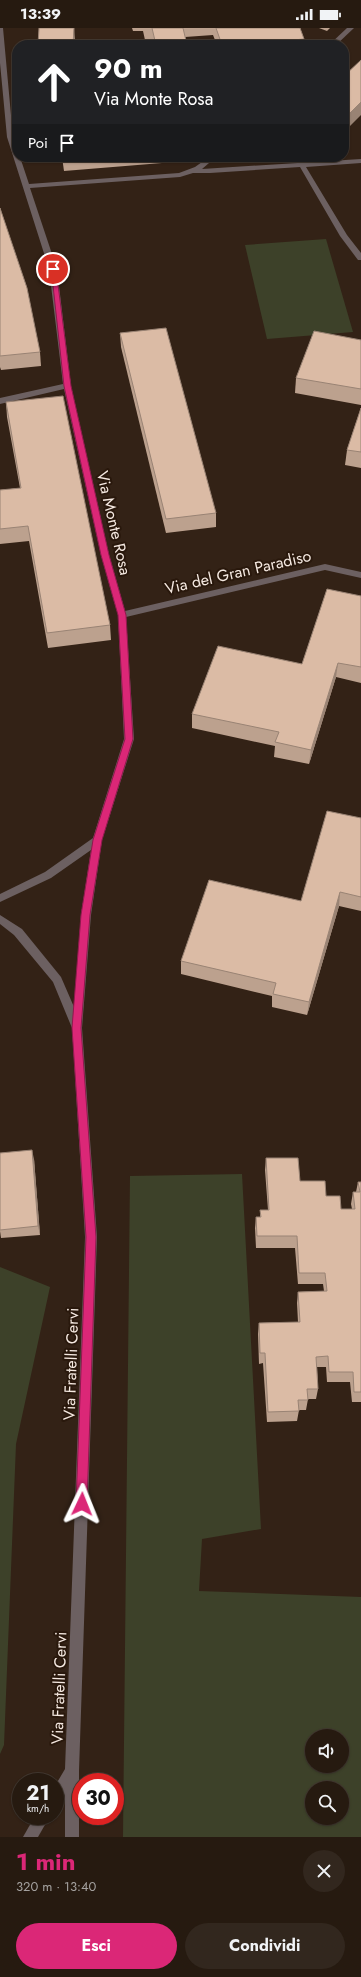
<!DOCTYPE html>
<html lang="it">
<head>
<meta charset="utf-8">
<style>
  :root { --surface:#261a10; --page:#32271e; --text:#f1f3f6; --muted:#a4a19f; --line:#423830; --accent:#db2777 }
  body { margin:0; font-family:Jost,sans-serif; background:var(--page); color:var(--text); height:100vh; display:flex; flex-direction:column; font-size:15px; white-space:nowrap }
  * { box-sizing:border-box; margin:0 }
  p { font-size:13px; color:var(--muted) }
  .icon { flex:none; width:22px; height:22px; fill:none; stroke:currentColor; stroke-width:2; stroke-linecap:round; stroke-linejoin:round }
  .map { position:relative; height:1809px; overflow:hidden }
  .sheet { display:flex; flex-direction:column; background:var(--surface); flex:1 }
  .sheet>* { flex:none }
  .banner { position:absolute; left:12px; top:12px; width:337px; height:122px; border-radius:16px; box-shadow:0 1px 3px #0004,0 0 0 1px var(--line); background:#202124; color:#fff; overflow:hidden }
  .fabs { position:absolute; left:305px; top:1701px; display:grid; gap:8px }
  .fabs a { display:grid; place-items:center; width:44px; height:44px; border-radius:50%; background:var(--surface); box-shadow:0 1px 3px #0004,0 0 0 1px var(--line); font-size:20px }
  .speed { position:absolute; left:12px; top:1745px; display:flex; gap:8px; font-size:20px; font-weight:700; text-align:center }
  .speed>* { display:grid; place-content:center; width:52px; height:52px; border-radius:50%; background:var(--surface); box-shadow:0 1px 3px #0004,0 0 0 1px var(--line); line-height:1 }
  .speed small { font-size:10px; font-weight:400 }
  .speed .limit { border:6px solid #d22; background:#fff; color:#111 }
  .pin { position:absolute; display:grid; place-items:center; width:34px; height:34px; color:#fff; margin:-17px; border:2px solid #fff; border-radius:50%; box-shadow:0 1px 4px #0007 }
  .me { position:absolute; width:44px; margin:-22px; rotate:2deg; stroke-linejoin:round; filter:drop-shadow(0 0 3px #0008) }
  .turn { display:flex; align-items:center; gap:14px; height:84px; padding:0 16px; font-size:18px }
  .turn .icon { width:52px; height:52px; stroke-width:2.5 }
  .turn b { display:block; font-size:28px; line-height:34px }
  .then { display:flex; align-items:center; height:38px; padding:0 16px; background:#0003; gap:8px; font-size:15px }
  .round { display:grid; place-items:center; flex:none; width:42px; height:42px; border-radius:21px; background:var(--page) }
  .head { display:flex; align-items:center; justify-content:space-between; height:68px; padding:0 16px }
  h1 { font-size:24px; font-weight:700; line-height:30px; color:var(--accent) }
  .button { display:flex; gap:8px; margin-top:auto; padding:8px 16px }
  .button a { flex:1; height:46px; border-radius:24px; background:var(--accent); color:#fff; font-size:16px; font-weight:700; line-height:46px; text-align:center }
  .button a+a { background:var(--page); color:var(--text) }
  .status { display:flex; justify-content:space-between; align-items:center; height:28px; padding:0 20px; background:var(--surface); direction:ltr }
  .status svg { height:11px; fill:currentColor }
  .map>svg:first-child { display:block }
  .green { fill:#3d4129; fill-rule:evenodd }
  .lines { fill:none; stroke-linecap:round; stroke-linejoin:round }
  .minor { fill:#6c6061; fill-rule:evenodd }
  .wall { fill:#bca18e }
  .shaded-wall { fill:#998374 }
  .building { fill:#dbbba5; stroke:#998374 }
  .route { fill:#db2777; stroke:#8e194d }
  .labels { text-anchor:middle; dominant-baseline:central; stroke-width:4; stroke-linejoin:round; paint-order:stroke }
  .street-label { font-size:16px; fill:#f5e9e1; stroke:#29180c }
</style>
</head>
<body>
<div class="status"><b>13:39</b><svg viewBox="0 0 49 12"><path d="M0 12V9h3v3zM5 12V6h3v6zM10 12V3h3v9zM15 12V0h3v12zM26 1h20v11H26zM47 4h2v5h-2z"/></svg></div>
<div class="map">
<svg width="361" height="1809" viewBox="0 0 361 1809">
  <rect width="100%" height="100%" fill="#332216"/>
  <g class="green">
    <polygon points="326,211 353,304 267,311 245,217"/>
    <path d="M242,1146L261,1501L202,1511L199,1563L361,1569V1809H123L130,1148ZM312,1708H342V1738H312ZM312,1760H342V1790H312Z"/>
    <polygon points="0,1239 50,1259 16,1416 4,1717 0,1726"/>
  </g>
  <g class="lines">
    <g class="minor">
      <polygon points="0,0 3,0 13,109 17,120 17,129 20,129 29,156 179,145 195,139 209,129 216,129 202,141 361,131 361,135 306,139 347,207 361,225 361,232 358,232 340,208 300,139 210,145 193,145 180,149 30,160 57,241 71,358 109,527 125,583 325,536 361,544 361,550 325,542 126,589 134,711 102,812 91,887 82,1000 97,1209 79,1743 79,1809 65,1809 65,1766 60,1775 55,1777 55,1758 65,1741 85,1209 72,1000 53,954 14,907 0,896 0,887 22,901 61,949 74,979 81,887 91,822 51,850 0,874 0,866 45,844 93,810 124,711 118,587 101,527 64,361 0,376 0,370 63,356 49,241 7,109 0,35"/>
      <polygon points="347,0 354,0 336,17 329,17"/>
      <polygon points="35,1788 50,1788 38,1809 23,1809"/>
    </g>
  </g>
  <g class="wall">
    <polygon points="132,0 300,0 304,11 304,17 217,17 213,7 185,9 187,17 153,17 152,11 145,12 143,3 133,3"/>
    <polygon points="319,0 330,0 327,3"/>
    <polygon points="62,129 162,129 162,135 64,143"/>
    <polygon points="0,180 40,324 41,338 1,342 0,339"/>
    <polygon points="120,305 216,485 216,499 166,505 121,319"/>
    <polygon points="361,312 361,377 295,365 296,350"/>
    <polygon points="6,374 110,597 111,612 48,620 29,513 0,516 0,462 20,460 7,389"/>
    <polygon points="361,380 361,440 345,437 347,422"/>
    <polygon points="361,568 361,655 336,649 309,736 274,729 275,718 192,700 192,686 302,636"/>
    <polygon points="361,790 361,883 339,878 307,987 272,979 272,968 181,946 181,933 301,873"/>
    <polygon points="0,1125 34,1131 40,1207 1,1210 0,1203"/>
    <polygon points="266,1130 300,1153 326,1168 341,1181 352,1181 351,1176 353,1164 356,1164 358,1154 361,1154 361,1374 352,1374 350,1354 327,1354 326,1339 317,1339 318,1361 316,1371 308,1371 306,1382 299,1382 297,1393 267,1394 263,1335 259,1336 258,1306 259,1295 298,1294 297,1275 298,1264 324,1263 323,1256 298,1256 295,1220 256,1220 255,1200 256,1189 260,1189 260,1182 268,1182 265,1142"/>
  </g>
  <g class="shaded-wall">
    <polygon points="74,0 75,11 75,17 73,17"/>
    <polygon points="361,74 361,87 344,104 344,91"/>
    <polygon points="338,635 336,649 309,736 311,722"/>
    <polygon points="340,864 339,878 307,987 309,974"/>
    <polygon points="32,1122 34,1131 40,1207 38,1198"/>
  </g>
  <g class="building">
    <polygon points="39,0 74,0 73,17 38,17"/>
    <polygon points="152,0 183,0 187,17 156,17"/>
    <polygon points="216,0 300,0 304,11 238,17 222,17"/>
    <polygon points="361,32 361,74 344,91 344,48"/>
    <polygon points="0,180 27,260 40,324 0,328"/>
    <polygon points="166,300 216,485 166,491 120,305"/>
    <polygon points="314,303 361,312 361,361 296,350"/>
    <polygon points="63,368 110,597 47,605 28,498 0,501 0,462 21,460 6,374"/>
    <polygon points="361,380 361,424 347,422"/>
    <polygon points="327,561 361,568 361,639 338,635 311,722 275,714 279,704 192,686 218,618 302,636"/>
    <polygon points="327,783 361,790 361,869 340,864 309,974 273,966 276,955 181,933 209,852 301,873"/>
    <polygon points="32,1122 38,1198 0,1202 0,1125"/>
    <polygon points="266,1130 298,1130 300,1153 325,1153 326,1168 340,1168 341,1181 355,1181 353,1164 360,1164 358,1154 361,1154 361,1364 354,1364 353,1344 329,1344 328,1328 316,1329 318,1361 307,1361 308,1372 298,1372 299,1383 268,1384 265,1325 260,1325 259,1295 300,1294 298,1264 327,1263 325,1245 299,1245 297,1208 257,1208 256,1189 261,1189 260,1182 269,1182"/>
  </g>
  <polygon class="route" points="51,239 56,241 71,358 109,527 126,587 133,711 102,812 90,887 81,1000 96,1209 87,1476 86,1480 82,1482 78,1480 76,1476 86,1209 72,1000 81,887 93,812 125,711 118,587 101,527 64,358"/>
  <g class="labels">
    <g class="street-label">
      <text transform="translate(114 495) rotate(77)">Via Monte Rosa</text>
      <text transform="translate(238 544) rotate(-13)">Via del Gran Paradiso</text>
      <text transform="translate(71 1336) rotate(-88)">Via Fratelli Cervi</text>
      <text transform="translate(59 1660) rotate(-88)">Via Fratelli Cervi</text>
    </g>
  </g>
</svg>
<div class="fabs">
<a><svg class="icon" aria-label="sound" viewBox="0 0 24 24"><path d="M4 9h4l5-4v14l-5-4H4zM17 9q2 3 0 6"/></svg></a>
<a><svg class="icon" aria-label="search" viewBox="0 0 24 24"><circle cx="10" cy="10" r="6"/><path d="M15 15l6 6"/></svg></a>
</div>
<div class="speed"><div>21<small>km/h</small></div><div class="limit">30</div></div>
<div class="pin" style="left:53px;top:241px;background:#d93025"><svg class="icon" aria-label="arrive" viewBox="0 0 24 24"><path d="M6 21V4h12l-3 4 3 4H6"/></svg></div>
<svg class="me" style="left:82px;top:1476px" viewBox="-20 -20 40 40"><path d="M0-17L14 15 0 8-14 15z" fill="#db2777" stroke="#fff" stroke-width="4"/></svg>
<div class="banner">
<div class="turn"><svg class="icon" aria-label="ahead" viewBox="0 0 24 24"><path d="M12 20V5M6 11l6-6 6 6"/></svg><div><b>90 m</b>Via Monte Rosa</div></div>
<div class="then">Poi<svg class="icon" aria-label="arrive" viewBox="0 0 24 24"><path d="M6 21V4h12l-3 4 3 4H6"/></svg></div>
</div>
</div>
<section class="sheet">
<div class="head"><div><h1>1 min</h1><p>320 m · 13:40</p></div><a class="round"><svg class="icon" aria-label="close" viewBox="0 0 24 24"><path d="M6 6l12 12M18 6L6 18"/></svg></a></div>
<div class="button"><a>Esci</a><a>Condividi</a></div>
</section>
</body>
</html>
